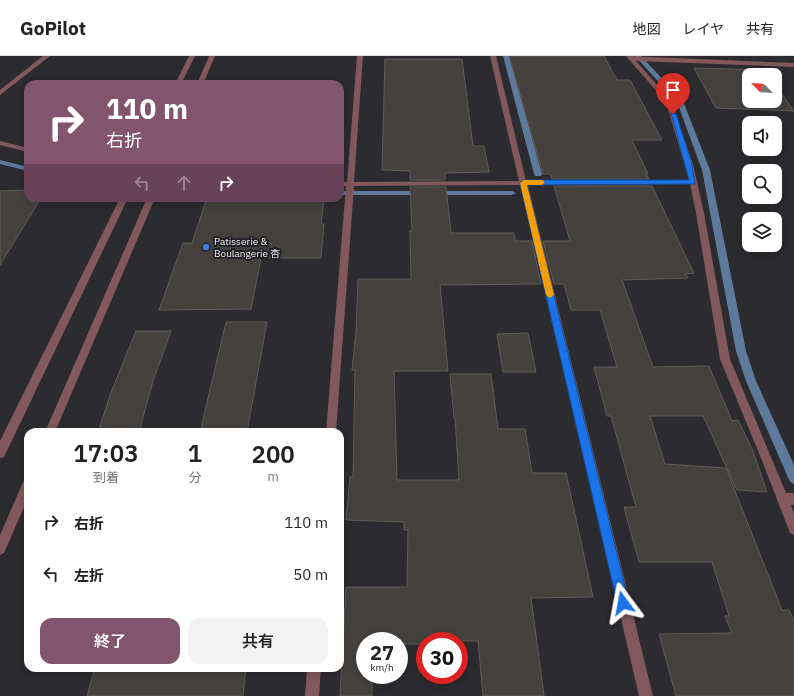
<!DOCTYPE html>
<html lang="ja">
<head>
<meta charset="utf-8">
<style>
  :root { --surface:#fff; --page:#f2f2f2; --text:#222; --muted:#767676; --line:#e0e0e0; --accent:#82546e }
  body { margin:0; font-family:"IBM Plex Sans","Noto Sans JP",sans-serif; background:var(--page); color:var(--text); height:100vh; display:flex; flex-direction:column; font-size:15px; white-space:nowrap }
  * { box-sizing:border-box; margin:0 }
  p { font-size:13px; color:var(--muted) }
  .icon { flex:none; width:22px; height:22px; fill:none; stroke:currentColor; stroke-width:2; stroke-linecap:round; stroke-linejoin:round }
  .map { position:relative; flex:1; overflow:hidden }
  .panel { position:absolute; left:24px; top:372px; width:320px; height:244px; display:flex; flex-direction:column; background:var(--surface); border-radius:12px; box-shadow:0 2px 10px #0003 }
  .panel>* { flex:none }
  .guide { position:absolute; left:24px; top:24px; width:320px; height:122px; border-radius:12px; box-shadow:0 2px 10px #0003; background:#82546e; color:#fff; overflow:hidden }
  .needle { width:26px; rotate:294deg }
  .fabs { position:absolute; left:742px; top:12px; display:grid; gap:8px }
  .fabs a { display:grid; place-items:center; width:40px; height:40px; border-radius:8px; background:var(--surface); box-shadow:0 2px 10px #0003; font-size:20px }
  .speed { position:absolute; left:356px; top:576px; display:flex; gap:8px; font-size:20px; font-weight:700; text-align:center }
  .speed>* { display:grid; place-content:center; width:52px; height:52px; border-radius:50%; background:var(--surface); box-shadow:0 2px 10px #0003; line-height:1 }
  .speed small { font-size:10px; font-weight:400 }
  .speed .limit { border:6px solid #d22; background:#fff; color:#111 }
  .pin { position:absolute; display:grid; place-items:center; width:34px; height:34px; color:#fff; margin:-41px -17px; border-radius:50% 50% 50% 0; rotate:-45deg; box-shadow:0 0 4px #0007 }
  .pin .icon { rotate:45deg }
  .me { position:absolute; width:44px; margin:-22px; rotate:347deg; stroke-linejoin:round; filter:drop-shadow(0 0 3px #0008) }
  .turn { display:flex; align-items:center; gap:14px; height:84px; padding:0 16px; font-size:18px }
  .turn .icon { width:52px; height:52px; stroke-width:2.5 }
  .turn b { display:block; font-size:28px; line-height:34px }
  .lanes { display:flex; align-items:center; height:38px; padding:0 16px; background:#0003; justify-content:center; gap:20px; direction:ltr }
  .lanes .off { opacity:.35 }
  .eta { display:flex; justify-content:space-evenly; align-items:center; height:68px; text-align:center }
  .eta b { font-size:24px; font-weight:600; line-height:28px }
  .primary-button { display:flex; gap:8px; margin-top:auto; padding:8px 16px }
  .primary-button a { flex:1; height:46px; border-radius:12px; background:var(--accent); color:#fff; font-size:16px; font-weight:600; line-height:46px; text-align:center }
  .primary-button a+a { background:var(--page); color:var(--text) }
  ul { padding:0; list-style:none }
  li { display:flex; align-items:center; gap:12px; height:52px; padding:0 16px }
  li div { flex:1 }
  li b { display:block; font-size:15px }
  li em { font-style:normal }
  header { display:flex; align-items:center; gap:24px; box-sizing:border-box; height:56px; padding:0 20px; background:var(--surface); border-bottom:1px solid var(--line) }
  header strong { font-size:19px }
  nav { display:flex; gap:22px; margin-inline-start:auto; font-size:14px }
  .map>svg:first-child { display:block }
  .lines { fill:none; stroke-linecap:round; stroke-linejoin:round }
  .stream { fill:#5d7a9d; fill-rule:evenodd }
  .building { fill:#45413e; stroke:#605d59 }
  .minor { fill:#82585c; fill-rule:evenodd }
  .tertiary { fill:#82585c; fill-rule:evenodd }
  .route { fill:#1a73e8; stroke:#114b97 }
  .slow { fill:#f59e0b }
  .shop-dot { fill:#3f7fe0; stroke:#222125; stroke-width:1.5 }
  .labels { text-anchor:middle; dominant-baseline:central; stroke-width:4; stroke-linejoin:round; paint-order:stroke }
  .poi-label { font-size:10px; fill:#eeedef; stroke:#222125; text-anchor:start }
</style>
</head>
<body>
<header>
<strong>GoPilot</strong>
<nav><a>地図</a><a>レイヤ</a><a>共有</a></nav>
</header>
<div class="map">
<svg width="794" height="640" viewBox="0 0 794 640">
  <rect width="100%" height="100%" fill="#2c2b2f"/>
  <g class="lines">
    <g class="stream">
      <polygon points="503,0 509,0 542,118 541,120 535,120 534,118"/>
      <polygon points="635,0 641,0 683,45 710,114 746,295 756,325 794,409 794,428 790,426 746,325 736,295 702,114 677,46"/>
      <polygon points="0,104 28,111 28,115 0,108"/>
      <polygon points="340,135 512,135 516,137 512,139 340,139"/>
    </g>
  </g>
  <g class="building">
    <polygon points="509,0 604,0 617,24 630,24 662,84 632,84 648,118 646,118 649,123 552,123 550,118 543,118"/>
    <polygon points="385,3 462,3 473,90 484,90 489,116 445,117 445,124 410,124 410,115 382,114"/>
    <polygon points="694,12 766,14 769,19 749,19 749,45 775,45 775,28 794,55 716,52"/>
    <polygon points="554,130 652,130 694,217 685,218 688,222 622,224 653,311 709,310 732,365 738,364 753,395 767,436 737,434 703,360 650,360 665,408 726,412 782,554 789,554 794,565 794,640 676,640 659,578 732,577 725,560 729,560 712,506 639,506 624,451 636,451 611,360 607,360 594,311 617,311 600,254 571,254 564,228 554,228 543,185 570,185"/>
    <polygon points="410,131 446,131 451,177 514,177 515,185 532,185 541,228 440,229 448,315 394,315 397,424 459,424 455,362 454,362 450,318 491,318 498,373 525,373 532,417 566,417 593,541 531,542 544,640 483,640 478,585 425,585 425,588 399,588 399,585 365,585 365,619 372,619 372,640 340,640 346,531 407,531 408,474 404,474 404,466 346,464 350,421 353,421 355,314 352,314 356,275 358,223 411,223 410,175 412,175"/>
    <polygon points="28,134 28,142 41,142 0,209 0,135"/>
    <polygon points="324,144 321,168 324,168 321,202 261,202 251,253 159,254 183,187 192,187 206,145"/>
    <polygon points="226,266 267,266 247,376 200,376"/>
    <polygon points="136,275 171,275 153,325 139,376 98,376 112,334"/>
    <polygon points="528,277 536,316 503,316 497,278"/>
    <polygon points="95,612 246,612 243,640 87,640"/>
  </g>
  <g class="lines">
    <g class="minor">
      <polygon points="43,0 50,0 0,39 0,34"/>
      <polygon points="357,0 363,0 354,126 519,125 490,0 496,0 526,125 689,124 666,46 626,0 794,7 794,11 636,5 672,46 693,108 704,157 730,303 786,437 794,437 794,449 791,449 794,457 794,479 790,477 761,402 720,303 696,157 690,128 528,129 653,640 639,640 520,129 354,130 336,376 326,376 346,130 340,130 340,126 347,126"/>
      <polygon points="307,612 321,612 319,640 305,640"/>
    </g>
    <g class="tertiary">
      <polygon points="189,0 195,0 181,28 175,28"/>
      <polygon points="209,0 215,0 203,28 197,28"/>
      <polygon points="0,85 28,92 28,96 0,89"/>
      <polygon points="120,142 128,142 4,401 0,402 0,385"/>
      <polygon points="147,142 155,142 55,376 45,376"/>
      <polygon points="28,422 28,442 4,497 0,499 0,479 24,424"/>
    </g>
  </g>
  <polygon class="route" points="671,57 676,58 692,108 695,128 527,129 629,547 628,551 623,553 619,551 617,547 520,127 524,124 689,124"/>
  <polygon class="slow" points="524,124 542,124 545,126 542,129 527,129 554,239 550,242 546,239 520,127"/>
  <circle class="shop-dot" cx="206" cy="191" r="4"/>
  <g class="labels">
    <g class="poi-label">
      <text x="214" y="185">Patisserie &amp;<tspan x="214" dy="12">Boulangerie 杏</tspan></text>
    </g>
  </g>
</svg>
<div class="fabs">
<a><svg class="needle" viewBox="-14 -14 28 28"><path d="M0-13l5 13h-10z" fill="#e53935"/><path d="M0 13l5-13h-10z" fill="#767676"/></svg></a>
<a><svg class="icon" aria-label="sound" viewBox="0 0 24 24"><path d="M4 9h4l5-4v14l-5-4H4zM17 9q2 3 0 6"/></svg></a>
<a><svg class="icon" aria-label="search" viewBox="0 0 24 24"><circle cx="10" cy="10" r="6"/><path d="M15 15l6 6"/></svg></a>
<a><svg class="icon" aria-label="layers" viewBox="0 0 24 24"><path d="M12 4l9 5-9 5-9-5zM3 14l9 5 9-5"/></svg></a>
</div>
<div class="speed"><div>27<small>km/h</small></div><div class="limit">30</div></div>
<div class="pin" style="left:673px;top:58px;background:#d93025"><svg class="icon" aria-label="arrive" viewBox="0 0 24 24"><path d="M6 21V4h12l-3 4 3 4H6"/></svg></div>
<svg class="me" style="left:623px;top:547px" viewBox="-20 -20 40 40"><path d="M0-17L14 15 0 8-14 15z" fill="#1a73e8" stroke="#fff" stroke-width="4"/></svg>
<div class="guide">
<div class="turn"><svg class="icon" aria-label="right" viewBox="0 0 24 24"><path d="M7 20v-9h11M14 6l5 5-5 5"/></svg><div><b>110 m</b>右折</div></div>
<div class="lanes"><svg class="icon off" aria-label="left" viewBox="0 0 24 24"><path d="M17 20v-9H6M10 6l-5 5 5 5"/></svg><svg class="icon off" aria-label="ahead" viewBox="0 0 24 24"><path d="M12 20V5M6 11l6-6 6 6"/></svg><svg class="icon" aria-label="right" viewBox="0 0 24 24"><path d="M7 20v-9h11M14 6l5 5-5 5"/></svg></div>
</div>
<section class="panel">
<div class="eta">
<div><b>17:03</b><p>到着</p></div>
<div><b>1</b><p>分</p></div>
<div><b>200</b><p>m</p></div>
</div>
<ul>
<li><svg class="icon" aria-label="right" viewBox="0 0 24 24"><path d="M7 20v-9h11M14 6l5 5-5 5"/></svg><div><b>右折</b></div><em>110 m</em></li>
<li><svg class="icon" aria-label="left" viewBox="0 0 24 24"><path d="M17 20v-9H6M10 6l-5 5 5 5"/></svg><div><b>左折</b></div><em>50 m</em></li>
</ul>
<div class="primary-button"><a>終了</a><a>共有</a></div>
</section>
</div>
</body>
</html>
